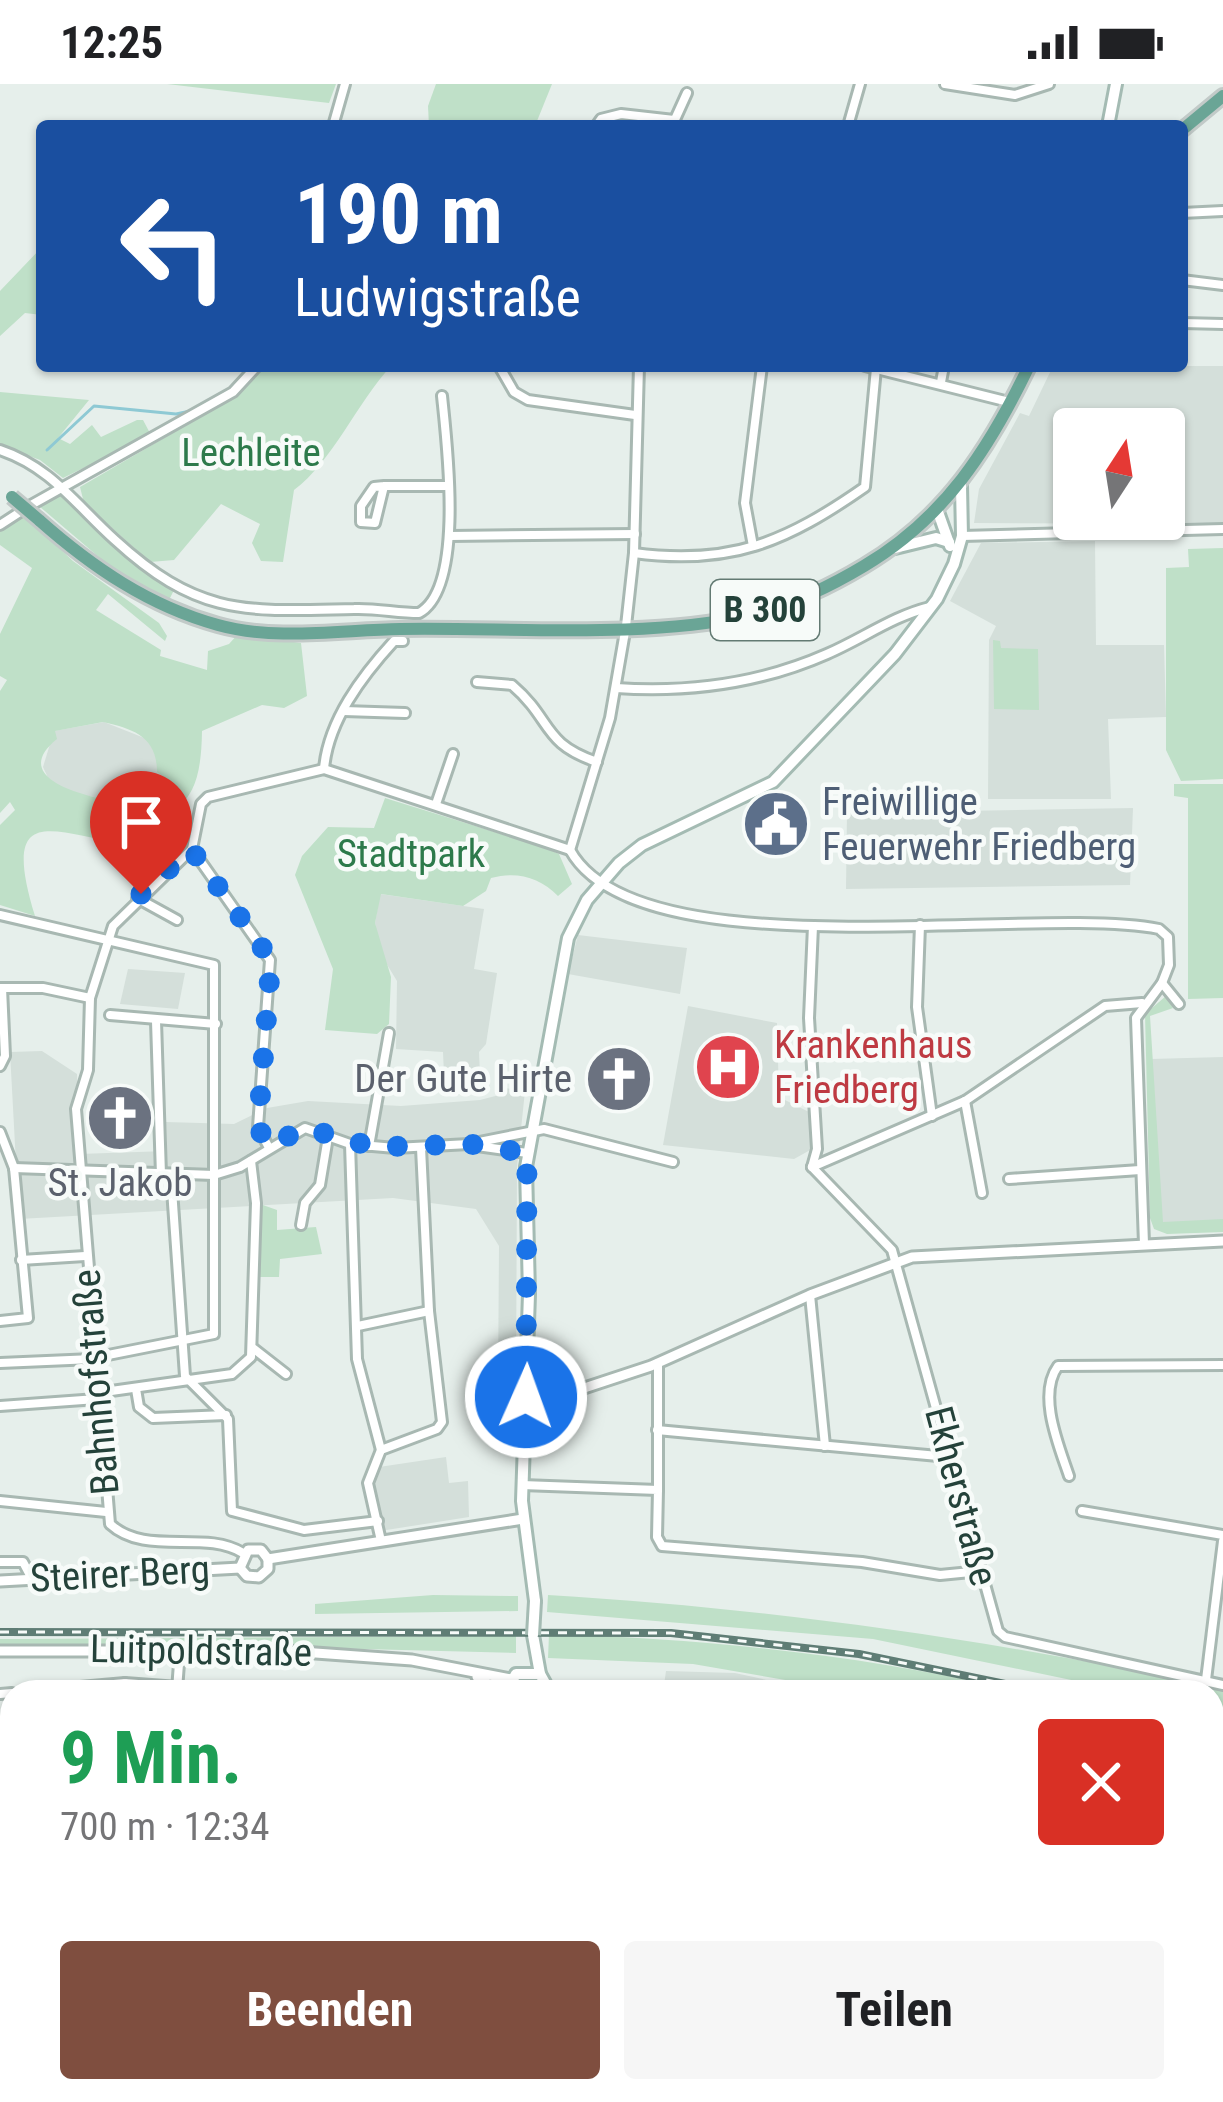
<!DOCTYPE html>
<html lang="de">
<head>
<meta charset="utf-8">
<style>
  :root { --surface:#fff; --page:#f6f6f6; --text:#202124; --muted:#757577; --accent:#7f4e3f }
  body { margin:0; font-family:"Roboto Condensed",sans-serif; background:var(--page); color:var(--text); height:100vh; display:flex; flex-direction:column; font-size:45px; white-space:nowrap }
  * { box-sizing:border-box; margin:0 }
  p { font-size:39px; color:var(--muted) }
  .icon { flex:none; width:66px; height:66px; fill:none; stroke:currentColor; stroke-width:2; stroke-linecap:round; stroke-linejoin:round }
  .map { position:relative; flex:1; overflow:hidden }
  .sheet { position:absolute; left:0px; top:1596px; width:1224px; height:423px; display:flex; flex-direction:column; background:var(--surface); border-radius:36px 36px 0 0; box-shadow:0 3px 9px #0004 }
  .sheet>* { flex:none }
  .hud { position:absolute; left:36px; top:36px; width:1152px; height:252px; border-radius:12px; box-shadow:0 3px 9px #0004; background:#1a4fa0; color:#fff; overflow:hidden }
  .needle { width:78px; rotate:12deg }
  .buttons { position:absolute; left:1053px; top:324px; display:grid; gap:24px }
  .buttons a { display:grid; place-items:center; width:132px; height:132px; border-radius:12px; background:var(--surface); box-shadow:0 3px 9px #0004; font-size:60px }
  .pin { position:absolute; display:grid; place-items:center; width:102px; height:102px; color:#fff; margin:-123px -51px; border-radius:50% 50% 50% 0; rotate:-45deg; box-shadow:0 0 12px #0007 }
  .pin .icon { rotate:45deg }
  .me { position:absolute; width:132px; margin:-66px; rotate:2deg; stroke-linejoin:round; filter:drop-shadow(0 0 9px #0008) }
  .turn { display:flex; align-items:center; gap:42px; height:252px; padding:0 60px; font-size:54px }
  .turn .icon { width:156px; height:156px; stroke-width:2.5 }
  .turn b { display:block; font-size:84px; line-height:102px }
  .round { display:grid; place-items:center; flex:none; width:126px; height:126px; border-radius:12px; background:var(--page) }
  .head { display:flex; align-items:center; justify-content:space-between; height:204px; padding:0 60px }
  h1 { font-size:72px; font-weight:700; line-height:90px; color:#1e9e55 }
  .action { display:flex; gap:24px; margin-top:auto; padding:24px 60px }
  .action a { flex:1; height:138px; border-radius:12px; background:var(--accent); color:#fff; font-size:48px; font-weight:700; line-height:138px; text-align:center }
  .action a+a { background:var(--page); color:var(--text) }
  .status { display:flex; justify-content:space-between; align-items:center; height:84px; padding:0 60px; background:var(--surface); direction:ltr }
  .status svg { height:33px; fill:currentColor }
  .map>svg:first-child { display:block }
  .built { fill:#d4dfda; fill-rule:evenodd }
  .green { fill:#bfe0c8; fill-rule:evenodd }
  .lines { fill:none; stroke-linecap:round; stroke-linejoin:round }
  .stream { stroke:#8ec9d4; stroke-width:3 }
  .minor-casing { stroke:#a8b8b2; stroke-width:14 }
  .tertiary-casing { stroke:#a8b8b2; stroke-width:15 }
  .secondary-casing { stroke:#a4bbb3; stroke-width:16 }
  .primary-casing { stroke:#c2cac8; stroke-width:18 }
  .minor { stroke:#fff; stroke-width:8 }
  .tertiary { stroke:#fff; stroke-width:9 }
  .secondary { stroke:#fff; stroke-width:10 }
  .primary { stroke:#6aa596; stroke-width:12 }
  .rail-casing { stroke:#5f7d75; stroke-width:8 }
  .rail { stroke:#f7fbf9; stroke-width:3; stroke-dasharray:9; stroke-linecap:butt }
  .secondary-bridge-casing { stroke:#a4bbb3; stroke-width:16; stroke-linecap:butt }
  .primary-bridge-casing { stroke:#c2cac8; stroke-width:18; stroke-linecap:butt }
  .secondary-bridge { stroke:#fff; stroke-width:10 }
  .primary-bridge { stroke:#6aa596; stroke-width:12 }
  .route { stroke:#1a73e8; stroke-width:21; stroke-dasharray:0 37.8 }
  .labels { text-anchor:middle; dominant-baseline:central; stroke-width:9; stroke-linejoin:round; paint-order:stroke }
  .shield { fill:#f7fbf9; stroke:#637a73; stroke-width:3 }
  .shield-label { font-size:36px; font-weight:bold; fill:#24423a }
  .park-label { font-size:39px; fill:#2d7a4b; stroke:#f7fbf9 }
  .service-label { font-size:39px; fill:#4e5e75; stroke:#f7fbf9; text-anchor:start }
  .health-label { font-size:39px; fill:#be3a42; stroke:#f7fbf9; text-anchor:start }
  .worship-label { font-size:39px; fill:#5b616d; stroke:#f7fbf9; text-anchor:end }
  .street-label { font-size:39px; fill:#24423a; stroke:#f7fbf9 }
</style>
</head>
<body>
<div class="status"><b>12:25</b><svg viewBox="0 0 49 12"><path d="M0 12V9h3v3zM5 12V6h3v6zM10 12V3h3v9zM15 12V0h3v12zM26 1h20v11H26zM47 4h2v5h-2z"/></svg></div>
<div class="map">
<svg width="1223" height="2018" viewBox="0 0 1223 2018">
  <rect width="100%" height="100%" fill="#e6efeb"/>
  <g class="built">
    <path d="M1053,282H1223V440L974,439L979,405L1020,329L1029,332ZM1074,345H1164V435H1074Z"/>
    <polygon points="1095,457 1096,561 1164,561 1166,633 1108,635 1111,715 988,715 989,556 996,542 950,517 981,459"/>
    <polygon points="104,638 147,655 157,671 164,693 137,721 66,708 50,698 43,683 54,647"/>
    <polygon points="1133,724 1130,801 846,805 847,729"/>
    <polygon points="380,810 484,825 474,885 497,889 486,960 479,968 480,991 470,994 471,1009 445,1012 443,968 396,965 397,897 380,869 375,839"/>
    <polygon points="578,851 687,864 680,910 568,890"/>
    <polygon points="128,885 185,889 178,925 120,920"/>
    <polygon points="688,922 777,939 779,1013 809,1028 812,1065 794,1075 663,1061"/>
    <polygon points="42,967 77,990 79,1070 167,1067 166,1038 234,1040 267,1024 308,1017 401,1022 480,1016 503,1010 504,1004 525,1007 517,1083 516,1301 498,1301 499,1162 476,1125 393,1114 19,1135 10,968"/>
    <polygon points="1223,973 1223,1142 1157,1145 1151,975"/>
    <polygon points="446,1373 449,1399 468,1397 469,1433 380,1447 367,1400 379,1383"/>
    <polygon points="666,1587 735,1589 822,1608 663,1608"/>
    <polygon points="1212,1692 1223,1694 1223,1990 1212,1987"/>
  </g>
  <g class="green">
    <polygon points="167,0 336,0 329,19"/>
    <polygon points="436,0 552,0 535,42 429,42 428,22"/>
    <polygon points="42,163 42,231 25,229 0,252 0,207"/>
    <path d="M262,282H391C357,319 332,378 294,406L283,478L261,477L252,459L260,440L221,420L174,476L150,478L84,419L80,403L236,312Z"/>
    <polygon points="0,308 89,316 58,354 70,360 92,341 101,353 137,336 143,336 151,351 63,394 40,376 0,361"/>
    <polygon points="62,411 112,459 174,506 169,516 114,486 39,422"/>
    <path d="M24,431L73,477L159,539L167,552L165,557L108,510L96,526L161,566L160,572L207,586L208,567L229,560L238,550L301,559L307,612L284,624L262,621L202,647C201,721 181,724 124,760C51,748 0,718 35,832L0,821V741L15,726L10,718L0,729V607L7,596L0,592V550L32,484L0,461V448ZM103,638C134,645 157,653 157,688L164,693L137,721C112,718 0,701 57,655L55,647Z"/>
    <polygon points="1223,464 1223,695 1181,697 1166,666 1166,484 1189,483 1188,465"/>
    <polygon points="993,556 1000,557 1001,564 1038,565 1039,626 994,625"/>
    <polygon points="1174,700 1223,700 1223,914 1188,915 1188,714 1174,712"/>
    <path d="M385,714L546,764L559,770L572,800L558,812C540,793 516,787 491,794L486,807L463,822L381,810L375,839L391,893L389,940L377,950L325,946L333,885L295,791L302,772L328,743L374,744Z"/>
    <polygon points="1166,912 1173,924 1150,932 1163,1138 1223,1135 1223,1148 1167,1150 1154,1145 1150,1134 1145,930"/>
    <polygon points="260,1120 277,1126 277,1146 316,1143 322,1170 280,1175 279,1193 259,1193"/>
    <polygon points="433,1511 518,1512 518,1527 315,1530 315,1520"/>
    <path d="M548,1511C782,1525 994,1557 1223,1604V1631L1212,1628V1608H1129L873,1555L547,1528Z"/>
    <path d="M549,1550C709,1555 866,1571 1022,1608H855L693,1580L548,1574Z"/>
    <polygon points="516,1552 516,1569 172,1560 0,1562 0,1555 24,1555"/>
  </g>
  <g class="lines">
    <g class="stream">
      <polyline points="224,309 232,303"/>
      <polyline points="47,366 94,322 176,330 195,326"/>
    </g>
    <g class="minor-casing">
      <g id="minor">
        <polyline points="945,0 1015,11 1049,0"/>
        <polyline points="333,42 345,0"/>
        <polyline points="596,42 601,35 621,30 674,36"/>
        <polyline points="672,42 687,9"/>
        <polyline points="848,42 860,0"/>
        <polyline points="1182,129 1223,127"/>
        <polyline points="1182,196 1223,201"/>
        <polyline points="1182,239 1223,240"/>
        <polyline points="499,282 514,308 528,316 635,331"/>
        <polyline points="865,282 1009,318"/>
        <polyline points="941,298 944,282"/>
        <path d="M0,366C51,383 76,421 115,456C200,534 247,527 354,525C376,524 397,529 419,529C465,504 447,361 442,312"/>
        <polyline points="384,402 375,439 361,438 361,422 374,403 384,402 445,402"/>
        <polyline points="31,421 233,308 257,282"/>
        <polyline points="0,441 20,428"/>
        <polyline points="450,452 635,450"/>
        <polyline points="962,452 1223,445"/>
        <polyline points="753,462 745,419 762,282"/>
        <path d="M634,469C731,482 786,458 865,403L876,284"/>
        <path d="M477,598L512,601C553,636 541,659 597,678"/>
        <path d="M616,604C690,609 759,600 827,570C862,555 893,532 930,523"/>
        <polyline points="344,627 405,629"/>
        <path d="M324,685C328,637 362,592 394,557H403"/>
        <polyline points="436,720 453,670"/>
        <path d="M192,765L113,842L90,914L88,986L76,1025L110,1440C146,1473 204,1445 243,1469"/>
        <path d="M570,766C638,890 1032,820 1159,845L1168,853L1169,881L1162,899L1136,934L1144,1160"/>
        <polyline points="570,766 610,634 626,542 634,469 639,282"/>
        <polyline points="137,814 177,836"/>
        <polyline points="0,831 214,881 214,1250 93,1274"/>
        <polyline points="920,841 917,923 932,1032"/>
        <polyline points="1162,899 1179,920"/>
        <polyline points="0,904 43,904 90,914"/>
        <polyline points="110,931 216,940"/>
        <polyline points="156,937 161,1091"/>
        <polyline points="0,982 5,972 2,904"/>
        <polyline points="965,1017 982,1109"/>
        <polyline points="0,1048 14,1084"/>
        <polyline points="350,1060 357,1275 381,1366"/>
        <polyline points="470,1061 527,1069"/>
        <polyline points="268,1062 258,1043 270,876 192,765 201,720 208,713 324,685 570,766"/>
        <polyline points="369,1062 389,949"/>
        <polyline points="812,1083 892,1166 998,1547 1005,1553 1223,1601"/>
        <polyline points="812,1083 965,1017 1105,922 1142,919"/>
        <polyline points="812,1083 817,1065 809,934 813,842"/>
        <polyline points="14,1084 214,1091 240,1083 305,1044 350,1060 395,1064 469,1060 544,1045 673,1078"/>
        <polyline points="171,1091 185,1292 228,1335 232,1427 304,1446 378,1437"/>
        <polyline points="1009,1095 1140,1086"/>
        <polyline points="301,1141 305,1119 320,1101 328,1053"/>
        <polyline points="21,1176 85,1172"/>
        <polyline points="810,1211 825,1362"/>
        <polyline points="0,1237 28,1234 14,1084"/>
        <polyline points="358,1242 429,1227"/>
        <polyline points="254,1265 286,1290"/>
        <polyline points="0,1279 93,1275"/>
        <polyline points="136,1305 139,1323 153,1334 226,1331"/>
        <polyline points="97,1309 232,1290 251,1273 256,1119 251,1077"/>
        <polyline points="0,1322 97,1315"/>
        <polyline points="657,1346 949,1373"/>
        <path d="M1069,1392C1059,1362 1037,1311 1058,1282L1223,1281"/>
        <polyline points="522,1401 658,1406 657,1453 662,1462 862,1478 940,1491 981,1487"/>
        <polyline points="658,1406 658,1279"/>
        <polyline points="0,1417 106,1428"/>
        <polyline points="1082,1427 1223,1451"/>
        <polyline points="381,1457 368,1399 381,1366 437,1345 442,1338 429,1227 421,1064"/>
        <polyline points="0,1478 23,1478 31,1493"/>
        <polyline points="1206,1596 1223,1457"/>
        <polyline points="177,1606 180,1566"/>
        <polyline points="24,1608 125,1599"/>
        <polyline points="123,1608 125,1599 178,1603"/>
        <polyline points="0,1610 12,1609"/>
        <polyline points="0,1757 12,1769"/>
        <polyline points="0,1851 12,1834"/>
        <polyline points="1212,1995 1223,1998"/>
        <polyline points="425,2007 426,2018"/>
        <polyline points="664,2007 665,2018"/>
        <polyline points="706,2007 707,2018"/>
        <polyline points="935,2007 944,2018"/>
        <polyline points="0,2012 100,2007"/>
        <polyline points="480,2018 480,2007"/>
        <polyline points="529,2018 529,2007"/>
        <polyline points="578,2018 578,2007"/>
        <polyline points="626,2018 627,2007"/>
        <polyline points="858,2018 872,2007"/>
      </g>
    </g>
    <g class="tertiary-casing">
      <g id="tertiary">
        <polyline points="526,1313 560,1312 651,1282 810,1211 912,1173 1223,1157"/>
        <polyline points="268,1475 523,1435"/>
        <polyline points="240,1484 248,1466 261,1466 268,1475"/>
        <polyline points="240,1484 247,1492 259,1493 268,1485 268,1475"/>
        <polyline points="0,1497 240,1484"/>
        <polyline points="0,1567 288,1567 412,1576 511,1595"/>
        <polyline points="477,1593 502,1608"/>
      </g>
    </g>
    <g class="secondary-casing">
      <g id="secondary">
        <polyline points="1108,42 1116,0"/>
        <polyline points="937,425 950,462"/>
        <polyline points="895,464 936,454 949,458"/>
        <polyline points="535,1517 522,1417 529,1210 526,1083 568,854 587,816 619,779 642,761 773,698 895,570 937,515 954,480 962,452 961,402"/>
        <polyline points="533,1551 540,1590 550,1608"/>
        <polyline points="506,1608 516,1590 540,1590"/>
        <polyline points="1005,2007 1012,2018"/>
      </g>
    </g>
    <g class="primary-casing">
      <g id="primary">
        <polyline points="1182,46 1223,12"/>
        <path d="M39,436C92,483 149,522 218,541C275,557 341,546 400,545C506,543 644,555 746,532C786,523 829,503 864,482C945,434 989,365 1029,282"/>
      </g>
    </g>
    <use href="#minor" class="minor"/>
    <use href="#tertiary" class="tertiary"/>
    <use href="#secondary" class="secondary"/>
    <use href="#primary" class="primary"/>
    <g class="rail-casing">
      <g id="rail">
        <polyline points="0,1548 671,1549 859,1570 1045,1608"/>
        <polyline points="1212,1646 1223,1649"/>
      </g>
    </g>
    <use href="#rail" class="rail"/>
    <g class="secondary-bridge-casing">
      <polyline id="secondary-bridge" points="533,1551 535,1517"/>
    </g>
    <g class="primary-bridge-casing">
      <polyline id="primary-bridge" points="12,413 39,436"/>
    </g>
    <use href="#secondary-bridge" class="secondary-bridge"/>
    <use href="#primary-bridge" class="primary-bridge"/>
  </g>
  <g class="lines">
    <polyline class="route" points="141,810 191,765 271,876 258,1043 268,1062 305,1044 374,1063 469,1060 527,1069 526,1313"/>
  </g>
  <defs>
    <g id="civic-disc" transform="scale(3.45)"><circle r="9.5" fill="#5c6f8a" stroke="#f7fbf9"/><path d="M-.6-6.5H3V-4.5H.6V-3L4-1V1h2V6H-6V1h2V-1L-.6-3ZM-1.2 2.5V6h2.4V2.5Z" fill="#fff"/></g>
    <g id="hospital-disc" transform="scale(3.45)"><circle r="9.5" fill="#e0444e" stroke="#f7fbf9"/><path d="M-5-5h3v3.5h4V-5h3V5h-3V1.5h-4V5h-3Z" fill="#fff"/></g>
    <g id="church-disc" transform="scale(3.45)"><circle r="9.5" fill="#6b7280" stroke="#f7fbf9"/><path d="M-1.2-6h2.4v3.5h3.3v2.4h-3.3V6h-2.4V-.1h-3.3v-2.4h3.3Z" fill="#fff"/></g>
  </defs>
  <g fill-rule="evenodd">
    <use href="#civic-disc" x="776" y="740"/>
    <use href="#hospital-disc" x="728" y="983"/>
    <use href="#church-disc" x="619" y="995"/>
    <use href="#church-disc" x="120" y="1034"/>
  </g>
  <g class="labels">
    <rect class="shield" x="711" y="496" width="108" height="60" rx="9"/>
    <g class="shield-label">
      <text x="765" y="526">B 300</text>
    </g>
    <g class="park-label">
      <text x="251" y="369">Lechleite</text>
      <text x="411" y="770">Stadtpark</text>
    </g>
    <g class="service-label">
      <text x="822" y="718">Freiwillige<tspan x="822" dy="45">Feuerwehr Friedberg</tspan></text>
    </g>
    <g class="health-label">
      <text x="774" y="961">Krankenhaus<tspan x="774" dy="45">Friedberg</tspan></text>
    </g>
    <g class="worship-label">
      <text x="572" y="995">Der Gute Hirte</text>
      <text x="120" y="1099" text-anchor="middle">St. Jakob</text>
    </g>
    <g class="street-label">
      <text transform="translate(96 1298) rotate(-95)">Bahnhofstraße</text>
      <text transform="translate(961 1412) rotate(75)">Ekherstraße</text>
      <text transform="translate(120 1490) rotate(-3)">Steirer Berg</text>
      <text transform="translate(201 1567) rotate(1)">Luitpoldstraße</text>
    </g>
  </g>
</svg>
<div class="buttons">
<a><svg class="needle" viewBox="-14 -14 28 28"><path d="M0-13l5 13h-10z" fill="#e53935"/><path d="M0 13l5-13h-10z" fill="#757577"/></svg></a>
</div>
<div class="pin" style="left:141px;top:810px;background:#d93025"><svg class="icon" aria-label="arrive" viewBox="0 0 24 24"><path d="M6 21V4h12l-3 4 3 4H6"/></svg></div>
<svg class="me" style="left:526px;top:1313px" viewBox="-20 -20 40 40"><circle r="17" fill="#1a73e8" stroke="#fff" stroke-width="3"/><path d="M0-11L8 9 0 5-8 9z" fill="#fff"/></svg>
<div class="hud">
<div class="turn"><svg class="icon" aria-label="left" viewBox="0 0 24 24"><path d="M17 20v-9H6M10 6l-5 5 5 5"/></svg><div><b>190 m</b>Ludwigstraße</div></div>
</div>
<section class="sheet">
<div class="head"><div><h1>9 Min.</h1><p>700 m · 12:34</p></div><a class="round" style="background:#d93025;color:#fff"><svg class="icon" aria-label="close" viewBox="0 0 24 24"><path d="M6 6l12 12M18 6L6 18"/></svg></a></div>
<div class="action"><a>Beenden</a><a>Teilen</a></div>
</section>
</div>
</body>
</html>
